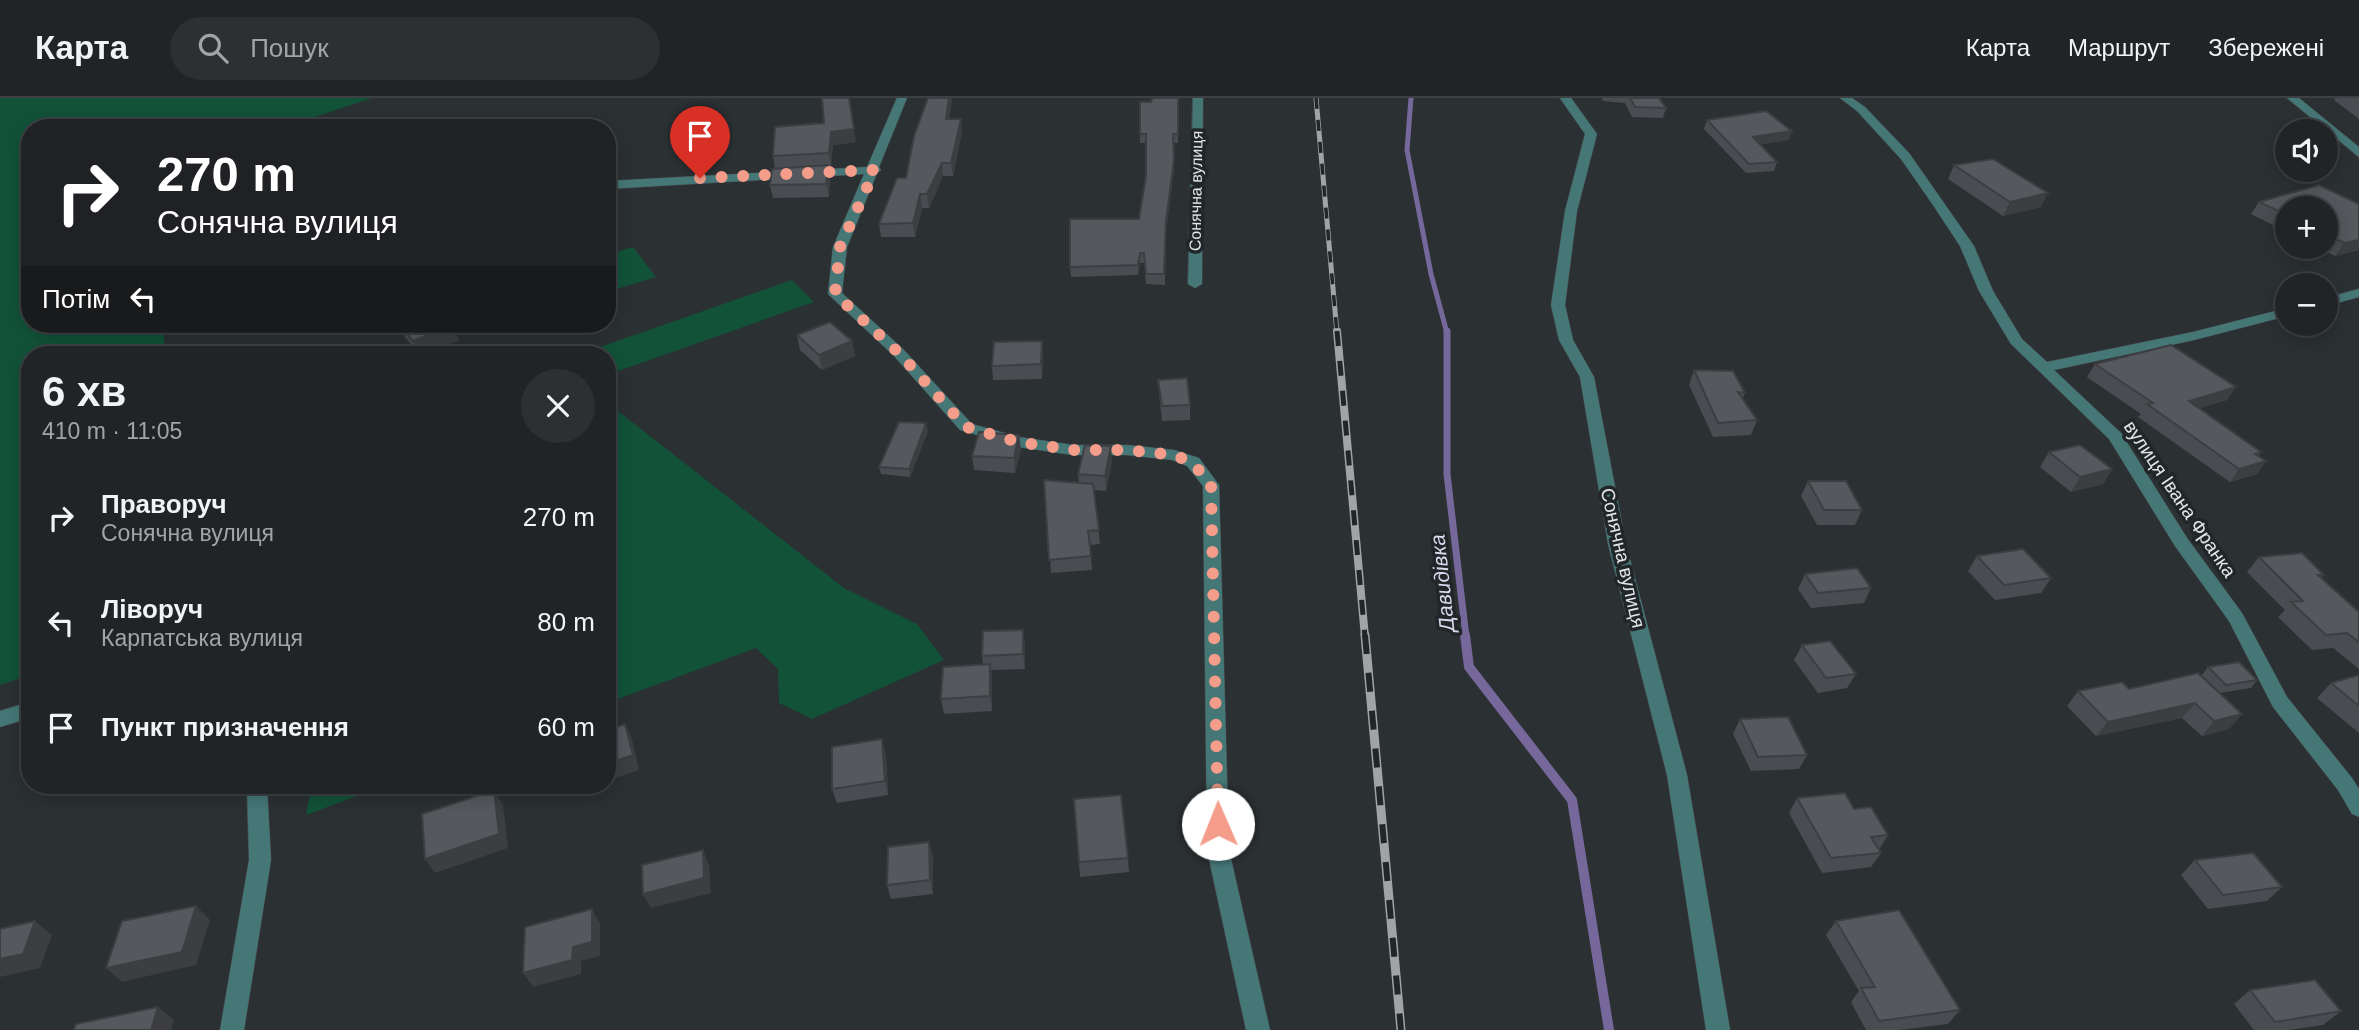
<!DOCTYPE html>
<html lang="uk">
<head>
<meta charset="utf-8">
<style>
  :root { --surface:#202426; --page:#2d3032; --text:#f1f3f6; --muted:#a2a4a7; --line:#3d4143 }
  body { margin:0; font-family:Helvetica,sans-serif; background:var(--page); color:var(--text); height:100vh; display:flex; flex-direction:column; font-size:26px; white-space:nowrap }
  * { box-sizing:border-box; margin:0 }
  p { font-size:23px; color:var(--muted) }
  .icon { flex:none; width:38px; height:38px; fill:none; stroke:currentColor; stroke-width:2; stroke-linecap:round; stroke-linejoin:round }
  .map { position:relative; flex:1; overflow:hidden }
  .details { position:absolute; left:21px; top:248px; width:595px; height:448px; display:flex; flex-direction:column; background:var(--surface); border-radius:28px; box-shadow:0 4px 18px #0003,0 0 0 2px var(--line) }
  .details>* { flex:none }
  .guide { position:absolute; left:21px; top:21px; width:595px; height:214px; border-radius:28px; box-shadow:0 4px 18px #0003,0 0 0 2px var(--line); background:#202124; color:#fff; overflow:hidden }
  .fabs { position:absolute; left:2275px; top:21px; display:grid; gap:14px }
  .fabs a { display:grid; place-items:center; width:63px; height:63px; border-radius:50%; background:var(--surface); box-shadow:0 4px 18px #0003,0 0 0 2px var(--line); font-size:35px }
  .pin { position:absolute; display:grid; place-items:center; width:60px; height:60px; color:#fff; margin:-72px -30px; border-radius:50% 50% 50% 0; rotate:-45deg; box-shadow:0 0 7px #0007 }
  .pin .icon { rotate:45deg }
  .me { position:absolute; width:77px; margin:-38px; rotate:359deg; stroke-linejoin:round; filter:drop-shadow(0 0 5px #0008) }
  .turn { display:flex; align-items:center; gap:24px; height:147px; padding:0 21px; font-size:32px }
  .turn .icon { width:91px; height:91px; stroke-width:2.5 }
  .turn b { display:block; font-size:49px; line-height:60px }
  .then { display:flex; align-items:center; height:66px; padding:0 21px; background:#0003; gap:14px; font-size:26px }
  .round { display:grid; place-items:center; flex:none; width:74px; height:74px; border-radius:37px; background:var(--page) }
  .head { display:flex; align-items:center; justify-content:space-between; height:119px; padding:0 21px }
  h1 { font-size:42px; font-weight:800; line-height:52px }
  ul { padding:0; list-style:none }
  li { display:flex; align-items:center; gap:21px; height:105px; padding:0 21px }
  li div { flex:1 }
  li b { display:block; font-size:26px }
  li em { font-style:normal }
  header { display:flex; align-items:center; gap:42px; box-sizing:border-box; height:98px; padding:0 35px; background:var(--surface); border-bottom:2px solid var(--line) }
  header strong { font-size:33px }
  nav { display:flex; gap:38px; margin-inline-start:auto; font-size:24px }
  .search { width:490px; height:63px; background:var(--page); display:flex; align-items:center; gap:18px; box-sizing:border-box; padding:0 24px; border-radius:38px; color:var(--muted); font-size:26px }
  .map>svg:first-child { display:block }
  .green { fill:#125239 }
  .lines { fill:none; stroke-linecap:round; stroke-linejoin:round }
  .stream-far2 { stroke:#76689b; stroke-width:5 }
  .stream-far1 { stroke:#76689b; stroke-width:7 }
  .stream { stroke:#76689b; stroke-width:10 }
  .minor-casing { stroke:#484d50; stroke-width:1 }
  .minor { fill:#467777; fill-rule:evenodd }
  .rail-far2-casing { stroke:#a0a4a6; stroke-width:5 }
  .rail-far1-casing { stroke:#a0a4a6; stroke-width:8 }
  .rail-casing { stroke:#a0a4a6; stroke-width:9 }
  .rail-far2 { stroke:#212629; stroke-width:3.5; stroke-dasharray:11; stroke-linecap:butt }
  .rail-far1 { stroke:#212629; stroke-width:5; stroke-dasharray:15; stroke-linecap:butt }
  .rail { stroke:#212629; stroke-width:6; stroke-dasharray:19; stroke-linecap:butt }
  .wall { fill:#494c50 }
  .shaded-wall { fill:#3c3e41 }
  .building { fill:#55585d; stroke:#3c3e41; stroke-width:2 }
  .route { stroke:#f49d8a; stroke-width:12; stroke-dasharray:0 21.6 }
  .labels { text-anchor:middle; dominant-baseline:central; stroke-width:7; stroke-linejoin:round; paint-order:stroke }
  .far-street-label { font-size:16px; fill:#e2e6e8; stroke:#212629 }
  .street-label { font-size:19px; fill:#e2e6e8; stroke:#212629 }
  .water-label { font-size:21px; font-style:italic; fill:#dcd8ed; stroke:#212629 }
</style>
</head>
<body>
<header>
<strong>Карта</strong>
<div class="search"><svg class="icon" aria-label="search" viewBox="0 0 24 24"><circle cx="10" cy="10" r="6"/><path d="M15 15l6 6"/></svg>Пошук</div>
<nav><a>Карта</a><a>Маршрут</a><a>Збережені</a></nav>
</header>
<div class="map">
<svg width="2359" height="932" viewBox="0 0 2359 932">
  <rect width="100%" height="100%" fill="#2b3033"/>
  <g class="green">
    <polygon points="0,0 372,0 282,30 30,30 30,226 162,226 166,257 30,257 30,577 0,587"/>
    <polygon points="633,149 656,179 607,194 607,157"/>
    <polygon points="792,182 814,204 607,277 607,257 583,255"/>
    <polygon points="618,313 844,490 917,526 944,562 812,621 779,605 778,571 756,550 607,605 607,317"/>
    <polygon points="308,688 384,688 306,717 310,697"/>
  </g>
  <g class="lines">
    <polyline class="stream-far2" points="1411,0 1407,52 1431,176 1447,235"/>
    <polyline class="stream-far1" points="1447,233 1447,376 1466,539"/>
    <polyline class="stream" points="1465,537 1469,569 1572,702 1609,932"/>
    <g class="minor-casing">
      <g id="minor">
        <polygon points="897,0 907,0 879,69 881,72 877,75 847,149 842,195 904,252 972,326 1019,339 1073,347 1127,347 1174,352 1199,360 1219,387 1229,752 1270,932 1246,932 1207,752 1203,388 1187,368 1172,362 1127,357 1073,357 1018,349 960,332 894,258 828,196 833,149 864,76 607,91 607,83 867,69"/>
        <polygon points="1193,0 1203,0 1202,186 1195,190 1188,186"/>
        <polygon points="1560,0 1571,0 1597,36 1577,113 1565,207 1573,242 1594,279 1626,446 1687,677 1730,932 1706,932 1667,677 1608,446 1580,279 1559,242 1551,207 1565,113 1585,36"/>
        <polygon points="1840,0 1852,0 1865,9 1909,55 1974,148 1993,193 2022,241 2047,264 2193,234 2287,210 2287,218 2194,242 2054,272 2121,335 2187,440 2242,515 2287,599 2352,680 2359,691 2359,719 2352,716 2338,692 2273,609 2229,523 2175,448 2109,341 2011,246 1979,193 1960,148 1933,107 1901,61 1857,13"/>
        <polygon points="2287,0 2299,0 2359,49 2359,59"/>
        <polygon points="2359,191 2359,199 2326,208 2326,200"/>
        <polygon points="30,604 30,620 0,629 0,613"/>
        <polygon points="247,688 267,688 271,762 244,932 220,932 249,762"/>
      </g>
    </g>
    <use href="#minor" class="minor"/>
    <g class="rail-far2-casing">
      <polyline id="rail-far2" points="1316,0 1337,235"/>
    </g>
    <g class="rail-far1-casing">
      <polyline id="rail-far1" points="1337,233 1365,539"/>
    </g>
    <g class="rail-casing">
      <polyline id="rail" points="1365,537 1401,932"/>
    </g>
    <use href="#rail-far2" class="rail-far2"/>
    <use href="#rail-far1" class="rail-far1"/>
    <use href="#rail" class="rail"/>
  </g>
  <g class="wall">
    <polygon points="952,0 949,21 962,34 953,78 943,78 929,110 922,110 915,139 881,139 879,126"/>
    <polygon points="1179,0 1178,45 1173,45 1174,71 1166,133 1165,187 1146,186 1144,165 1140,165 1138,177 1071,179 1070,169 1139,121 1146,78 1146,45 1140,45 1140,4"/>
    <polygon points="1602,0 1659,0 1666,10 1663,20 1632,19 1625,5 1603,3"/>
    <polygon points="2335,0 2359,0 2359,21 2334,2"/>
    <polygon points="1707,22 1789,42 1760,46 1777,64 1774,73 1746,75 1704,31"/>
    <polygon points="775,29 856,44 833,47 831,68 828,68 830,81 829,99 773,100 770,87 775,70 773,58"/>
    <polygon points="1954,67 2041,109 2003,118 1948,81"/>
    <polygon points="2259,104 2359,106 2359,152 2335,158 2316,149 2326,149 2326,110 2287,110 2287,134 2251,116"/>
    <polygon points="398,226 452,228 459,242 420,257 405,239"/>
    <polygon points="797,237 852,243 855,258 822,272 800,252"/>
    <polygon points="1043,258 1042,281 993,282 992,268"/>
    <polygon points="2095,266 2227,302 2199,310 2261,354 2258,358 2266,363 2257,376 2230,384 2138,319 2141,316 2087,279"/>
    <polygon points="1694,272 1745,295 1742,301 1757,322 1751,337 1713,339 1689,287"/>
    <polygon points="1158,282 1190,307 1190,322 1162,323 1159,296"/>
    <polygon points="928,333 910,379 881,376 879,369"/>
    <polygon points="1019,337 1021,352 1015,375 974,372 972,358"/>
    <polygon points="2049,354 2112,371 2103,386 2071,394 2040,369"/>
    <polygon points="1112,363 1106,393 1094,392 1100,446 1090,447 1092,472 1051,475 1044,382 1079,385 1078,376"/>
    <polygon points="1808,383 1862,412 1855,427 1817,427 1801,398"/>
    <polygon points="1977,458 2051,480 2041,495 1995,502 1968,473"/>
    <polygon points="2259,459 2324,477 2321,480 2359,514 2359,571 2333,550 2312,552 2278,519 2285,512 2247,474"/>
    <polygon points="1805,476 1871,490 1864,505 1811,510 1798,491"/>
    <polygon points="1023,532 1025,547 1025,571 991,572 992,581 992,613 944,616 941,601 983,567 982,558"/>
    <polygon points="1802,547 1856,576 1847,590 1818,595 1794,562"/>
    <polygon points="2208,569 2257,582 2251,590 2220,595 2202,577"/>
    <polygon points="2198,575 2242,616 2229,631 2202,638 2182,620 2096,638 2067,608 2078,593 2129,591"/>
    <polygon points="2359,577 2359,635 2317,600 2331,585"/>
    <polygon points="1740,621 1807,657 1799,671 1751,673 1733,636"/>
    <polygon points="886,656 888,697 837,705 832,691"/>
    <polygon points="1797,700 1854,711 1888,737 1879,752 1881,755 1871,769 1822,775 1789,715"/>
    <polygon points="1074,701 1128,760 1129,774 1080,779"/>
    <polygon points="933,758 933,796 891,801 887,787"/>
    <polygon points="2195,762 2282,789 2267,803 2208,811 2181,777"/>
    <polygon points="1836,823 1960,912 1948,926 1899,932 1866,932 1851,904 1859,893 1826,837"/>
    <polygon points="2250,892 2341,913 2323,927 2289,932 2254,932 2234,906"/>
  </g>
  <g class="shaded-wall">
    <polygon points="849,0 856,44 833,47 831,68 829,55 831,34"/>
    <polygon points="949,0 952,0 948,33 946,21"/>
    <polygon points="961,21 962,34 953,78 951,65"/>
    <polygon points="1792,33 1789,42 1750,48 1753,39"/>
    <polygon points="1174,62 1174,71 1166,133 1165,187 1166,123"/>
    <polygon points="942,65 943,78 929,110 927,96"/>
    <polygon points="828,67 830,81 829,99 826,86"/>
    <polygon points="607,95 614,118 607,119"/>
    <polygon points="2048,95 2041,109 2003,118 2010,104"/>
    <polygon points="920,96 922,110 915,139 913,125"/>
    <polygon points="2359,142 2359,152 2335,158 2344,145"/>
    <polygon points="1140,155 1140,165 1138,177 1138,167"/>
    <polygon points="452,228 459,242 420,257 413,243"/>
    <polygon points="852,243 855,258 822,272 819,257"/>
    <polygon points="1042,243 1043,258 1042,281 1041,266"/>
    <polygon points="2236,289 2227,302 2180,316 2189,303"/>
    <polygon points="926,325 928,333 910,379 909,371"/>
    <polygon points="1019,337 1021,352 1015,375 1014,360"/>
    <polygon points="1111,348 1112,363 1106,393 1105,378"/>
    <polygon points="2266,363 2257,376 2230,384 2239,371"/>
    <polygon points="2112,371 2103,386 2071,394 2080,379"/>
    <polygon points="1023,532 1025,547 1025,571 1023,556"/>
    <polygon points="990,566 992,581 992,613 990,598"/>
    <polygon points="2195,605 2182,620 2096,638 2108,624"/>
    <polygon points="2242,616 2229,631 2202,638 2214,623"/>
    <polygon points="625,626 632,641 639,672 607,683 607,666"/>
    <polygon points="882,641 886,656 888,697 885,683"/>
    <polygon points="559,688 593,688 565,698"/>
    <polygon points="494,692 503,707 508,750 435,775 425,761"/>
    <polygon points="929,744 933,758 933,796 930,782"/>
    <polygon points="703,752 709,767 711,795 651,810 643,796"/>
    <polygon points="196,808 210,822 196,867 122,884 106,870"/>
    <polygon points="592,811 600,826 600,858 581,863 581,876 533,889 523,875"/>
    <polygon points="35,823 52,837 40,870 0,879 0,861"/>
    <polygon points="158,909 174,922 171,932 151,932"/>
  </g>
  <g class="building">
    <polygon points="822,0 849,0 854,31 831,34 829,55 773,58 775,29 824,25"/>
    <polygon points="928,0 949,0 946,21 961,21 951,65 942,65 927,96 920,96 913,125 879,126 897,80 906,80 914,38"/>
    <polygon points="1152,0 1178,0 1178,36 1173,36 1174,62 1166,123 1164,176 1146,176 1144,155 1140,155 1138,167 1070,169 1070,121 1139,121 1146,78 1146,36 1140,36 1140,4 1151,4"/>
    <polygon points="1630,0 1659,0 1666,10 1635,9"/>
    <polygon points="1766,13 1792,33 1753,39 1777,64 1749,66 1707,22"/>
    <polygon points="1993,61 2048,95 2010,104 1954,67"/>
    <polygon points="828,67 826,86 770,87 772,71"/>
    <polygon points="2319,87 2359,106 2359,142 2344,145 2326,136 2326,110 2287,110 2287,117 2259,104"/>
    <polygon points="830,224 852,243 819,257 797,237"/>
    <polygon points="398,226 450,226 452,228 413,243"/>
    <polygon points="1042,243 1041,266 992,268 994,244"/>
    <polygon points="2171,247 2236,289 2189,303 2261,354 2255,356 2266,363 2239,371 2147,306 2153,305 2095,266"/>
    <polygon points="1694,272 1733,273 1745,295 1738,294 1757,322 1718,325"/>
    <polygon points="1187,280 1190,307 1162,308 1158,282"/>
    <polygon points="899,324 926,325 909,371 879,369"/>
    <polygon points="979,334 1019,337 1014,360 972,358"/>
    <polygon points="1085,347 1111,348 1105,378 1078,376"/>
    <polygon points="2080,347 2112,371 2080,379 2049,354"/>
    <polygon points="1044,382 1093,386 1099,432 1088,433 1091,458 1049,462"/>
    <polygon points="1808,383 1846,383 1862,412 1824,412"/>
    <polygon points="2023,451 2051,480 2004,487 1977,458"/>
    <polygon points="2302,455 2324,477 2318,477 2359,514 2359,544 2347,535 2326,537 2291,504 2303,503 2259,459"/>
    <polygon points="1857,470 1871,490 1818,495 1805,476"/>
    <polygon points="1023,532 1023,556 982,558 983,533"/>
    <polygon points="1830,543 1856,576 1826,580 1802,547"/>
    <polygon points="2239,564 2257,582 2226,587 2208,569"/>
    <polygon points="990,566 990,598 941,601 943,569"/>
    <polygon points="2198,575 2242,616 2214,623 2195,605 2108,624 2078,593 2122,584 2129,591"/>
    <polygon points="2359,577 2359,608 2331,585"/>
    <polygon points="1788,619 1807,657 1758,659 1740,621"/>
    <polygon points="625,626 633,657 607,666 607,633"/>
    <polygon points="882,641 885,683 832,691 832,649"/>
    <polygon points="494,692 499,736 425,761 422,716"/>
    <polygon points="1845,695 1854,711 1871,709 1888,737 1871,739 1881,755 1831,760 1797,700"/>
    <polygon points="1121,697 1128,760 1079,764 1074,701"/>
    <polygon points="929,744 930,782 887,787 888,749"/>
    <polygon points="703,752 704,780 643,796 642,767"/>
    <polygon points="2253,755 2282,789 2223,797 2195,762"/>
    <polygon points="196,808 182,854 106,870 122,823"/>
    <polygon points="592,811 592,844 573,849 572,862 523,875 525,829"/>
    <polygon points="1899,812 1960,912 1879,923 1861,890 1875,889 1836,823"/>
    <polygon points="35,823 23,856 0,861 0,831"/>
    <polygon points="2315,882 2341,913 2275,924 2250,892"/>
    <polygon points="158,909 151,932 74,932 76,926"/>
  </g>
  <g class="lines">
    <polyline class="route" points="700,80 875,72 840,149 835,196 899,255 966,329 1018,344 1073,352 1126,352 1174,357 1193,365 1211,387 1218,726"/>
  </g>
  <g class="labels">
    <g class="far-street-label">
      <text transform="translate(1196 93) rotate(-89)">Сонячна вулиця</text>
    </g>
    <g class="street-label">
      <text transform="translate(2180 401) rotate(56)">вулиця Івана Франка</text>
      <text transform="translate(1623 460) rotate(77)">Сонячна вулиця</text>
    </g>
    <g class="water-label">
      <text transform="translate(1442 485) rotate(-96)">Давидівка</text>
    </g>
  </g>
</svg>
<div class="fabs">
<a><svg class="icon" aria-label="sound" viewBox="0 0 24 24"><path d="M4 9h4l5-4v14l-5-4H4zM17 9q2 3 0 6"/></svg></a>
<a>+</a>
<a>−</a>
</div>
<div class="pin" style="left:700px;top:80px;background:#d93025"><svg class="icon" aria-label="arrive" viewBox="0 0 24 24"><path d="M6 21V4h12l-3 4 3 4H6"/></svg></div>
<svg class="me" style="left:1218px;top:726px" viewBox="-20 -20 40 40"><circle r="19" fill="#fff"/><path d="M0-13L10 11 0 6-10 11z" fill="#f49d8a"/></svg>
<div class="guide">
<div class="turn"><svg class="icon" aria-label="right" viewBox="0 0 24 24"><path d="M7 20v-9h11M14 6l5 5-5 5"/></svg><div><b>270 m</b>Сонячна вулиця</div></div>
<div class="then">Потім<svg class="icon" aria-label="left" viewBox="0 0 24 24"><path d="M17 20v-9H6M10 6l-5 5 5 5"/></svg></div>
</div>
<section class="details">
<div class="head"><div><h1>6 хв</h1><p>410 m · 11:05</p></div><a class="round"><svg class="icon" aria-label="close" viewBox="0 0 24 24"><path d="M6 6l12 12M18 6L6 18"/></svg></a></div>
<ul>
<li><svg class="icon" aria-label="right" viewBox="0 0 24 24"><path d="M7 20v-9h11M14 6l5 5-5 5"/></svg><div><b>Праворуч</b><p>Сонячна вулиця</p></div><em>270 m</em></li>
<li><svg class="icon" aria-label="left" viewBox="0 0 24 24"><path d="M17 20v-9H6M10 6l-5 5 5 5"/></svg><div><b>Ліворуч</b><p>Карпатська вулиця</p></div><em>80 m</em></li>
<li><svg class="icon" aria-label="arrive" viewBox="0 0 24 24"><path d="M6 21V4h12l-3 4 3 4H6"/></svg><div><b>Пункт призначення</b></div><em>60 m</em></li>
</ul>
</section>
</div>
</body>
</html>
